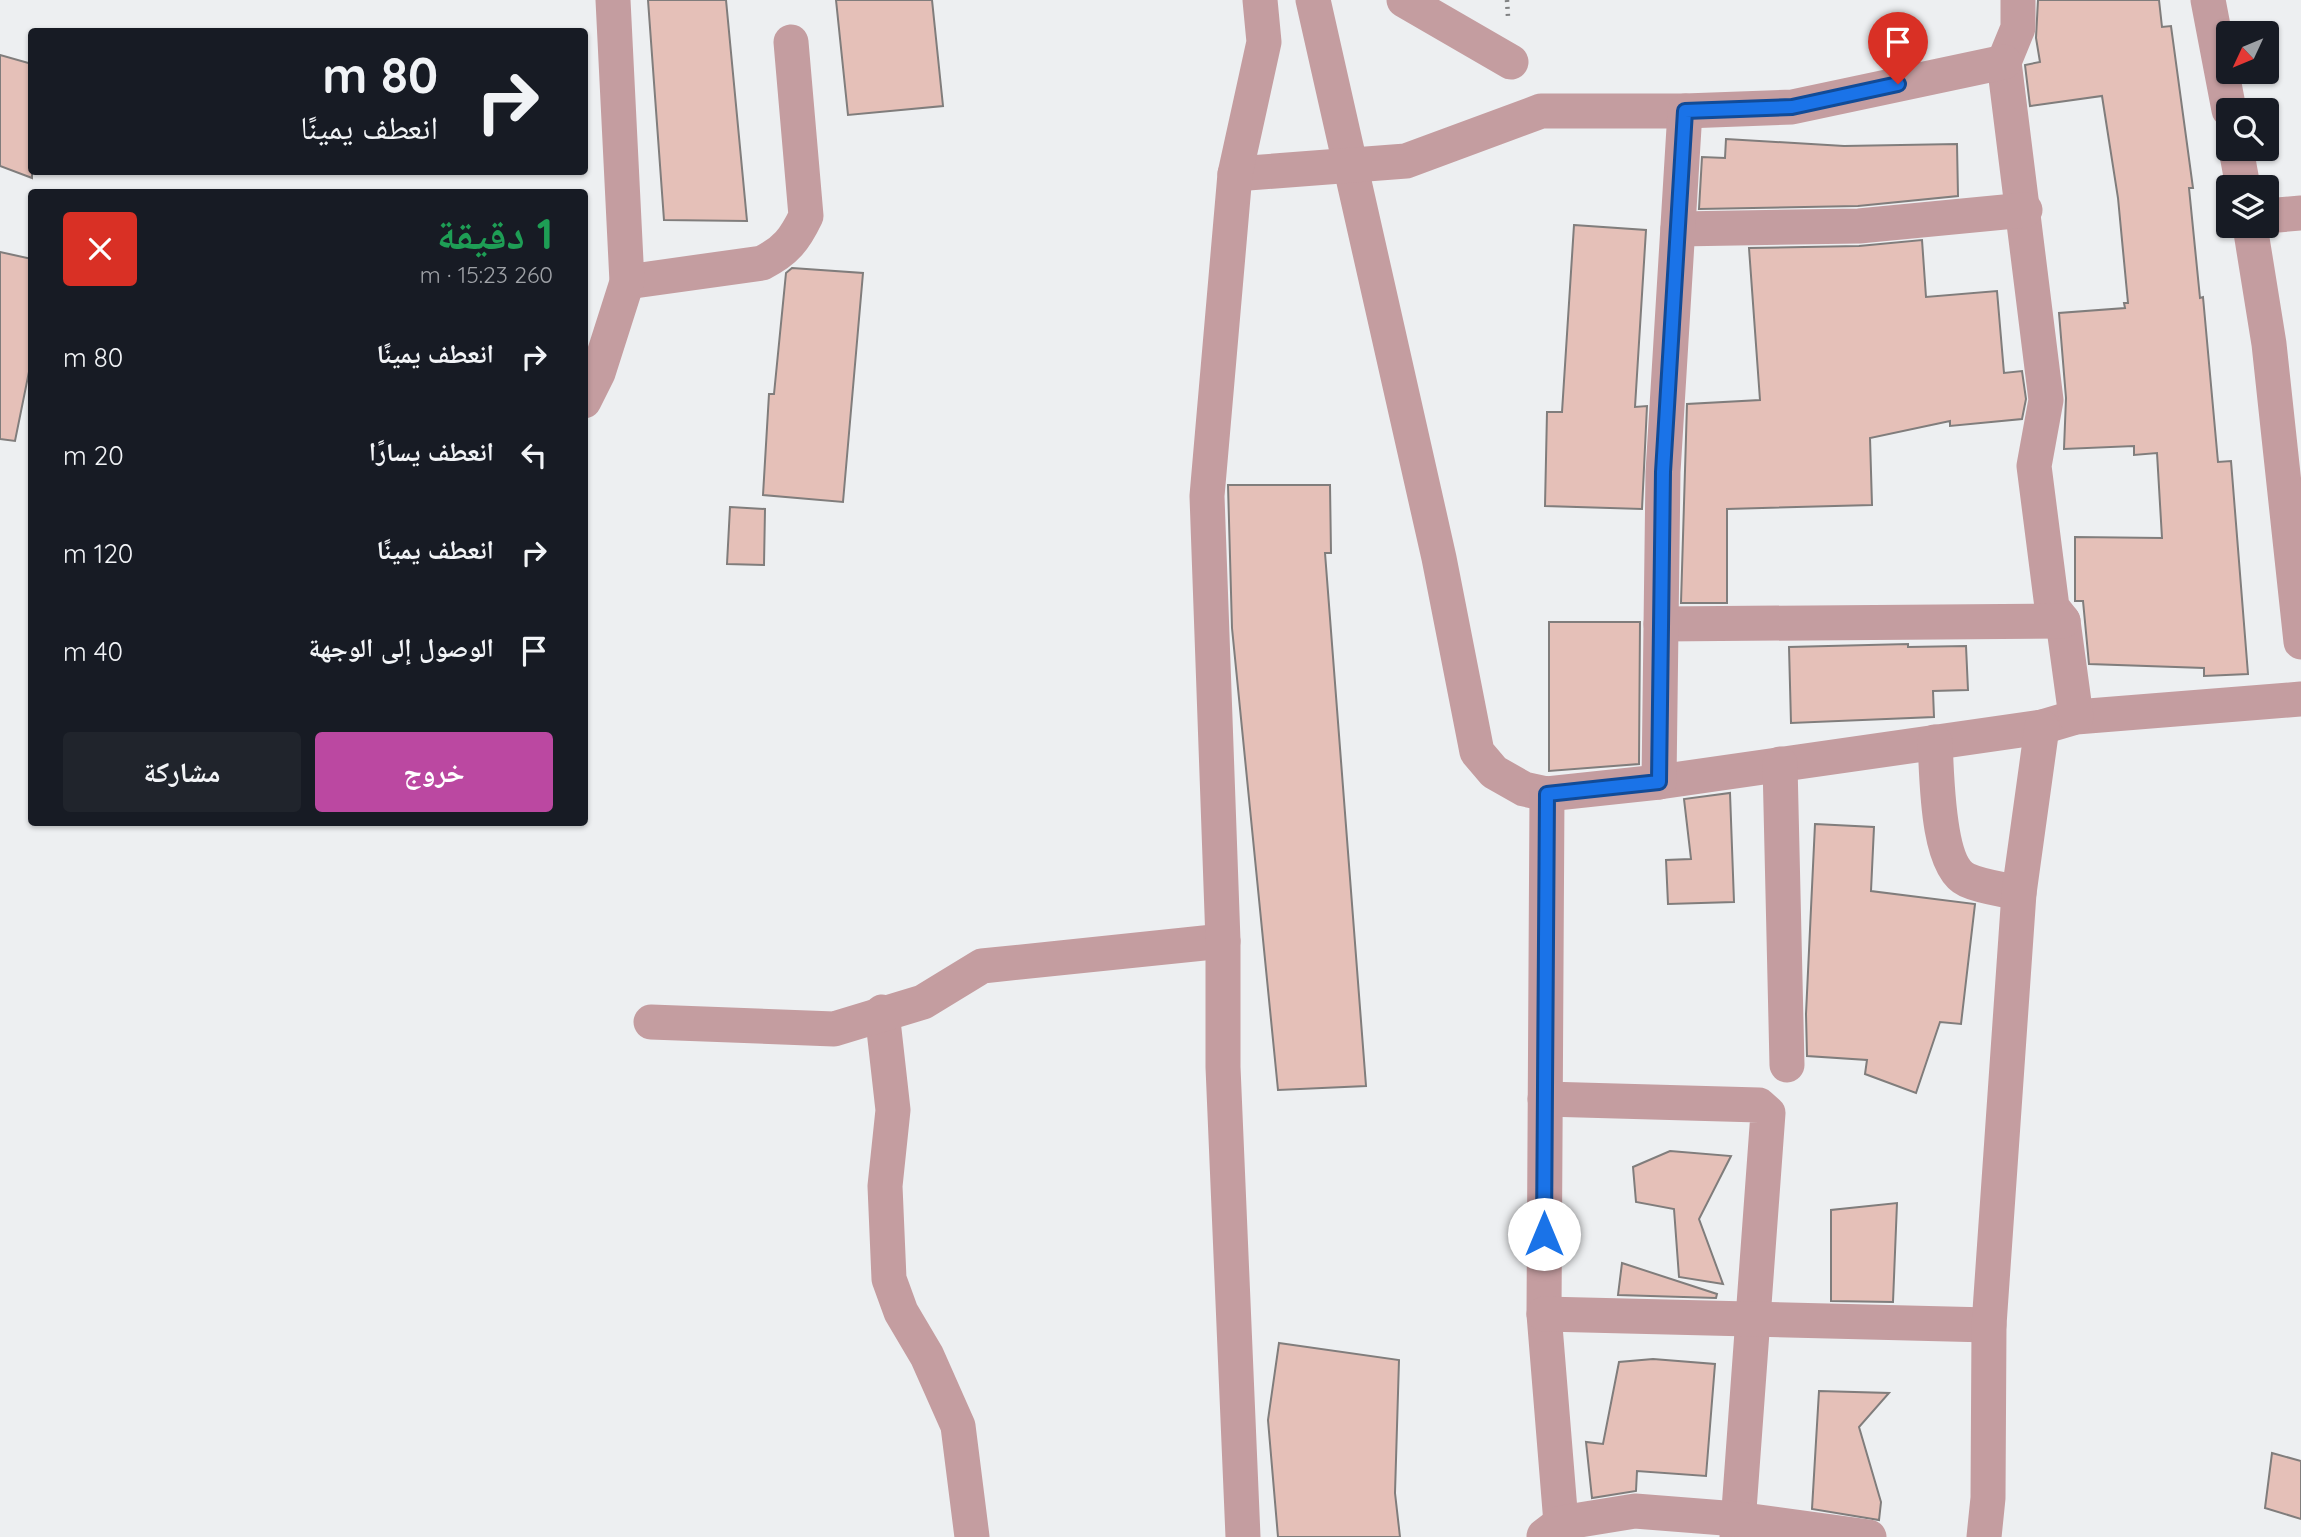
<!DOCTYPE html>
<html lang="ar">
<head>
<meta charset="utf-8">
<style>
  :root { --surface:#171b24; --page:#20242c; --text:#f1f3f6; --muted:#9ea1a6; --accent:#bb48a1 }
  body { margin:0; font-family:Quicksand,"Noto Naskh Arabic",sans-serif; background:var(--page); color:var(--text); direction:rtl; height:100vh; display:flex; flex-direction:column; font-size:26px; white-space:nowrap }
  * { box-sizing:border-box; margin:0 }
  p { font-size:23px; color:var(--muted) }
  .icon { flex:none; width:38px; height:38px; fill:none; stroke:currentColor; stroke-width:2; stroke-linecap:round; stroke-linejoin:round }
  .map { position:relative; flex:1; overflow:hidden; direction:ltr }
  .panel { position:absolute; left:28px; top:189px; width:560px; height:637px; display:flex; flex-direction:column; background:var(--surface); border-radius:7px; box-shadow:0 2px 5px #0004; direction:rtl }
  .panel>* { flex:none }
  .hud { position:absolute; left:28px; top:28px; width:560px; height:147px; border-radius:7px; box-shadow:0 2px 5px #0004; direction:rtl; background:#171b24; color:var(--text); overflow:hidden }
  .needle { width:46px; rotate:226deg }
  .buttons { position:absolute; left:2216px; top:21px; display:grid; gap:14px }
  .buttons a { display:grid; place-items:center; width:63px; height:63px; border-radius:7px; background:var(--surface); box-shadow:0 2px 5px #0004; font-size:35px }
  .pin { position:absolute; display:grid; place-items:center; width:60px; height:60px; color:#fff; margin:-72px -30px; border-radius:50% 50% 50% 0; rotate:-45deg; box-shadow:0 0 7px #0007 }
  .pin .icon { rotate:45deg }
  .me { position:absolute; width:77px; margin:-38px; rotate:0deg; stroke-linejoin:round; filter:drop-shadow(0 0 5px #0008) }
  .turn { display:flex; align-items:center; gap:24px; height:147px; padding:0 35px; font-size:32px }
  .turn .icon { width:91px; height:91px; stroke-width:2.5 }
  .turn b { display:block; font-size:49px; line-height:60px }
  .round { display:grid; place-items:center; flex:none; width:74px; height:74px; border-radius:7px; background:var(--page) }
  .head { display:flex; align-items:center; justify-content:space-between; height:119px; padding:0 35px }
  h1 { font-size:42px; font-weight:700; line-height:52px; color:#1e9e55 }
  .button { display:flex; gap:14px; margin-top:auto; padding:14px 35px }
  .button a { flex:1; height:80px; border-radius:7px; background:var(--accent); color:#fff; font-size:28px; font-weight:700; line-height:80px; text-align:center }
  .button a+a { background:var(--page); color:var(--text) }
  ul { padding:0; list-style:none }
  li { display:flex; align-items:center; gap:21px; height:98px; padding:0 35px }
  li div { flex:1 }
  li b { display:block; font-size:26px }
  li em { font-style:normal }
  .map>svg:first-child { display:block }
  .building { fill:#e5c0b8; stroke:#807d7c; stroke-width:2 }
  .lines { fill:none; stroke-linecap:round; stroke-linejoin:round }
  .path { stroke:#7f8182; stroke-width:4.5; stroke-dasharray:2 5; stroke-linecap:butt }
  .minor { stroke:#c49da0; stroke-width:35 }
  .route-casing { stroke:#114b97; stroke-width:18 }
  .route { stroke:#1a73e8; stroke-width:12 }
</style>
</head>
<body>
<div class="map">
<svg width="2301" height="1537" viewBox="0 0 2301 1537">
  <rect width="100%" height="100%" fill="#edeff1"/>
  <g class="building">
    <polygon points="648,0 726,0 747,221 664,220"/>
    <polygon points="836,0 932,0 943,106 848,115"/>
    <polygon points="2038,0 2159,0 2162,27 2171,26 2193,188 2189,188 2200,298 2203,297 2218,462 2231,461 2248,674 2204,676 2204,668 2089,664 2083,601 2075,601 2075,537 2162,538 2157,453 2134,455 2134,446 2064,449 2066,398 2059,313 2125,308 2124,303 2128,303 2118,198 2102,96 2030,106 2025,65 2040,62 2036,38"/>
    <polygon points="0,55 32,64 32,178 0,166"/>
    <polygon points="1726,139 1844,146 1957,144 1958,196 1858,206 1699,209 1702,157 1725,158"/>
    <polygon points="1574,225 1646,230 1635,407 1647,406 1642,509 1545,506 1547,412 1562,412"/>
    <polygon points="1922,240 1926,297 1997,291 2004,373 2022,371 2026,399 2022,419 1950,426 1950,421 1870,438 1872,505 1727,509 1727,603 1681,603 1687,404 1760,400 1749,248 1859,246"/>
    <polygon points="0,252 32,259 32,357 15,441 0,439"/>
    <polygon points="792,268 863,273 843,502 763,495 769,394 774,394 786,273"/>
    <polygon points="1228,485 1330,485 1331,553 1325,553 1366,1086 1278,1090 1232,628"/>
    <polygon points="730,507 765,509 764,565 727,564"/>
    <polygon points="1549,622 1640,622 1639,764 1549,771"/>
    <polygon points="1908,644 1908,647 1966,646 1968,690 1933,691 1934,717 1791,723 1789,647"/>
    <polygon points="1730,793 1734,902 1668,904 1666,860 1691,859 1684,799"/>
    <polygon points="1815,824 1874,827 1871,891 1975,904 1961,1024 1940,1022 1916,1093 1865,1074 1867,1060 1807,1056 1806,1014"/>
    <polygon points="1670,1151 1731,1156 1699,1219 1723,1284 1679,1277 1674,1209 1636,1202 1633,1167"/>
    <polygon points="1897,1203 1893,1302 1831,1301 1831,1210"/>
    <polygon points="1622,1263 1717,1294 1716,1298 1618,1295"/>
    <polygon points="1279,1343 1399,1360 1395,1493 1400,1537 1278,1537 1268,1420"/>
    <polygon points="1653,1359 1715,1364 1706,1476 1637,1471 1636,1491 1592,1498 1586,1442 1603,1444 1619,1362"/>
    <polygon points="1819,1391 1889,1393 1859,1427 1881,1502 1879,1520 1812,1509"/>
    <polygon points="2272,1453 2301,1461 2301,1519 2265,1508"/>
  </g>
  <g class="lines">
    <polyline class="path" points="1507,0 1508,17"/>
    <g class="minor">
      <polyline points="1313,0 1439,558 1477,752 1494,772 1524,789 1547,794 1659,782 2042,727 2076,717 2301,699"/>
      <polyline points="1404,0 1511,62"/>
      <polyline points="2018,0 2018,28 2004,62 2046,400 2034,466 2052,607 2063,621 2076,717"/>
      <polyline points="2208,0 2229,110"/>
      <polyline points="2236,149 2243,187"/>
      <polyline points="1235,174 1406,161 1541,111 1685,111 1792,107 2004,62"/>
      <polyline points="2266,216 2301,213"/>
      <polyline points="2250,226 2269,344 2301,642"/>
      <polyline points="1678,229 1859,226 2025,210"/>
      <path d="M627,282L762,263C786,251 795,239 806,216L791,42"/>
      <polyline points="584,401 598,373 627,282 613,0"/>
      <polyline points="1661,624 2063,621"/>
      <path d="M1935,742C1937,771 1936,866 1967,880C1982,887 2002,889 2019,893"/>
      <polyline points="1780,764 1787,1065"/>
      <polyline points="1659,782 1663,472 1685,111"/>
      <polyline points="1547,794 1544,1314 1561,1523"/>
      <polyline points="882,1012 893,1110 885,1186 889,1279 901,1312 927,1356 958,1426 972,1537"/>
      <polyline points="651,1022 834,1029 923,1002 982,966 1223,941"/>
      <polyline points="1545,1099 1759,1105 1768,1113 1737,1537"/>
      <polyline points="1544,1314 1989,1325"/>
      <polyline points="1544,1536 1561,1523 1635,1511 1737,1519 1869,1537"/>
      <polyline points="1243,1537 1223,1067 1223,941 1207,496 1235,174 1264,42 1260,0"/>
      <polyline points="1984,1537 1988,1498 1989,1325 2019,893 2042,727"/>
    </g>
  </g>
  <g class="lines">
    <g class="route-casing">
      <polyline id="route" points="1544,1234 1547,794 1659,782 1663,472 1685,111 1792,107 1898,84"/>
    </g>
    <use href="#route" class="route"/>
  </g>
</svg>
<div class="buttons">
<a><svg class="needle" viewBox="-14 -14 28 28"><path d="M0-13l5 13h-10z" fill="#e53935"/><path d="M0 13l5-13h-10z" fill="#9ea1a6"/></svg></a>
<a><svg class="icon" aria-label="search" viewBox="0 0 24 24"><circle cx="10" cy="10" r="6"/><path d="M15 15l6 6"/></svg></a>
<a><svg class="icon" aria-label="layers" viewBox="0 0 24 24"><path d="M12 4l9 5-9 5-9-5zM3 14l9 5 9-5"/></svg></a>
</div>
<div class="pin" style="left:1898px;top:84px;background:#d93025"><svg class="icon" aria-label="arrive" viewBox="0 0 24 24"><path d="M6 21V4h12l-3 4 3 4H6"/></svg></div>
<svg class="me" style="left:1544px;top:1234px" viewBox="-20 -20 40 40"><circle r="19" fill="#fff"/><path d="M0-13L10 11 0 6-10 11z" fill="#1a73e8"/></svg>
<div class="hud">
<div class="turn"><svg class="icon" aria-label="right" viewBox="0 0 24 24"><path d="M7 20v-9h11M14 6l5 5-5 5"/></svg><div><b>80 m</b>انعطف يمينًا</div></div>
</div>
<section class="panel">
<div class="head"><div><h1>1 دقيقة</h1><p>260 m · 15:23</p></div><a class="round" style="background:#d93025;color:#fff"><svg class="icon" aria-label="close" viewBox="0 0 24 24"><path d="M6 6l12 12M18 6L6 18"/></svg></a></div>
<ul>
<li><svg class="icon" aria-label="right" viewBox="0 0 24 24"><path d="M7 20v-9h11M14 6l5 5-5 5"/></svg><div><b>انعطف يمينًا</b></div><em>80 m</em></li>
<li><svg class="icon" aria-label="left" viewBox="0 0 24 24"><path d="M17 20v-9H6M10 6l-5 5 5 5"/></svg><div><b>انعطف يسارًا</b></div><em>20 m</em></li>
<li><svg class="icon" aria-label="right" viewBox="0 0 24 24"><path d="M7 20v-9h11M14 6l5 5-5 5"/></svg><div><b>انعطف يمينًا</b></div><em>120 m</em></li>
<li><svg class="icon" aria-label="arrive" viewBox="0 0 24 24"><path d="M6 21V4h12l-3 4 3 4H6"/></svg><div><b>الوصول إلى الوجهة</b></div><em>40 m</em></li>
</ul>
<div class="button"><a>خروج</a><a>مشاركة</a></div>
</section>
</div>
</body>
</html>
